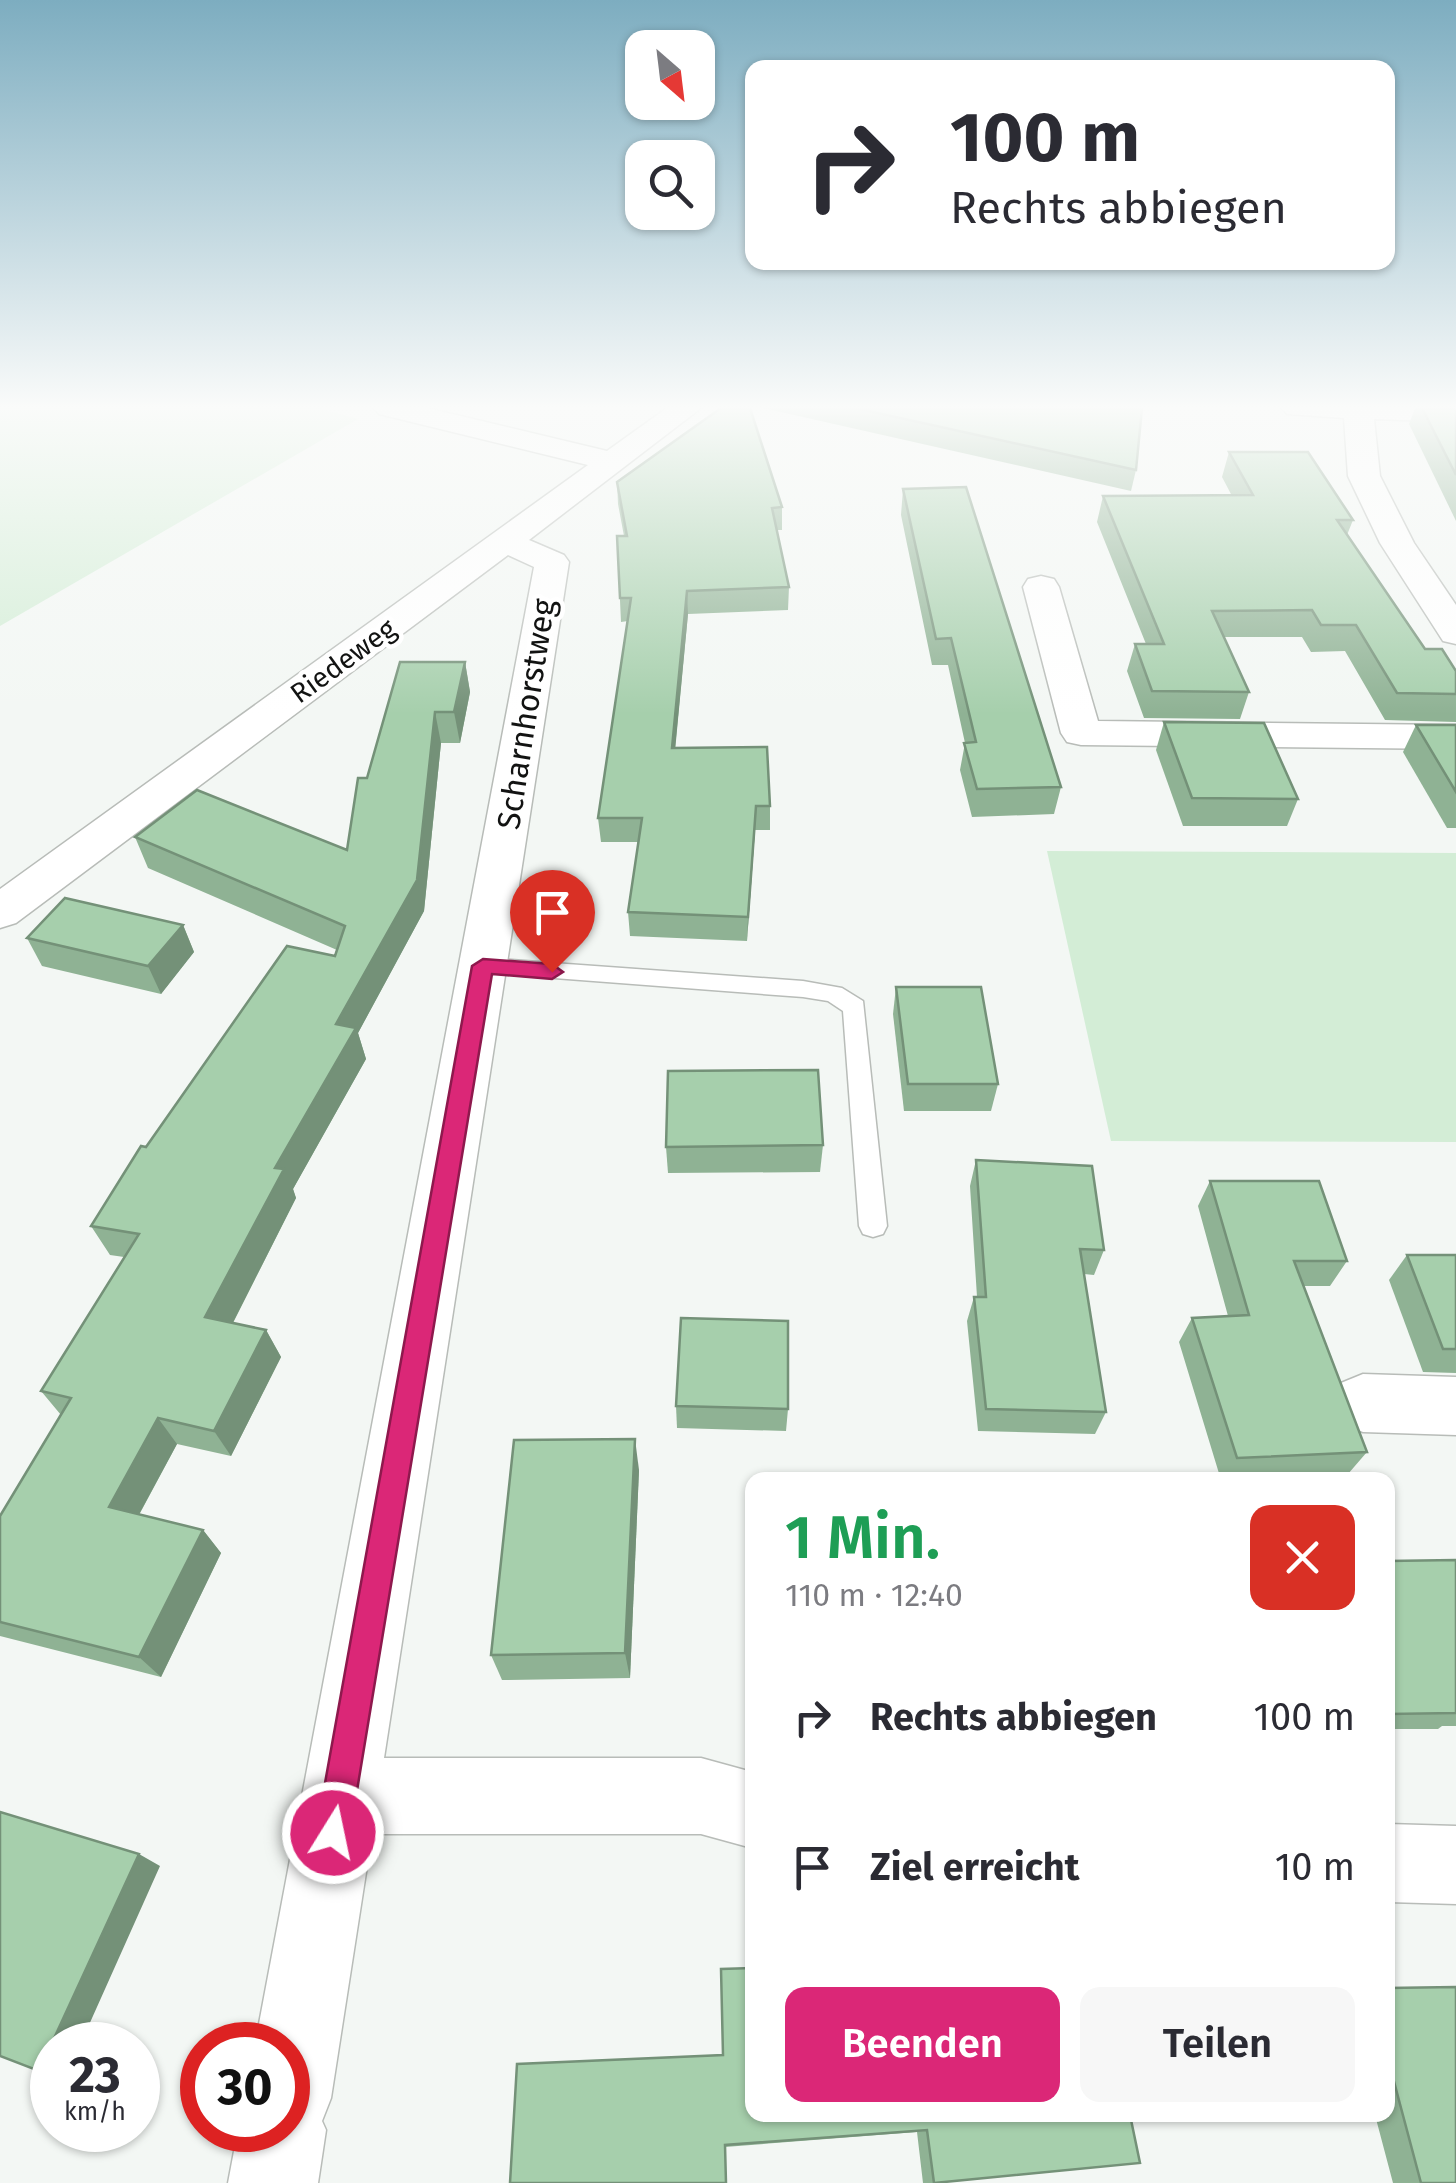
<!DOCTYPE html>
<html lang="de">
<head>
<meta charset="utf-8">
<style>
  :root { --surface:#fff; --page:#f7f7f7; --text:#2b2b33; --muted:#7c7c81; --accent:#db2777 }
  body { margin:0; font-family:"Fira Sans",sans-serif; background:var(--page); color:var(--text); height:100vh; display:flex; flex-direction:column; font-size:38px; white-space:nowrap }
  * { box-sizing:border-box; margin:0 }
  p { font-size:32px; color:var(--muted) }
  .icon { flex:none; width:55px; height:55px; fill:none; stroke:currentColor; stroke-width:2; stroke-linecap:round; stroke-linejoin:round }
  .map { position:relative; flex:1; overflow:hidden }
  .details { position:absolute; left:745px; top:1472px; width:650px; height:650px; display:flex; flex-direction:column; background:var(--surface); border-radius:20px; box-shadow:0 2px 8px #0004 }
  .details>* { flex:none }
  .banner { position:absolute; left:745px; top:60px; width:650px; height:210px; border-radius:20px; box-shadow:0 2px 8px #0004; background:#fff; color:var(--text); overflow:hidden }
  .needle { width:65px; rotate:152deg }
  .buttons { position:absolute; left:625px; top:30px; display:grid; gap:20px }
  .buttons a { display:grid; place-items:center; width:90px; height:90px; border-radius:20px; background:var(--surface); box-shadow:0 2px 8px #0004; font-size:50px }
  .speed { position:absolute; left:30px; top:2022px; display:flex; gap:20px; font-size:50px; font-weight:700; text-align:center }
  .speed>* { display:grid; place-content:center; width:130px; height:130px; border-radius:50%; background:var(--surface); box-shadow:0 2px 8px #0004; line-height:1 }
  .speed small { font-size:25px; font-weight:400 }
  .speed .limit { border:15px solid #d22; background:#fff; color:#111 }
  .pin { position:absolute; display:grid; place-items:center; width:85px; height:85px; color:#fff; margin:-102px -42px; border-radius:50% 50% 50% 0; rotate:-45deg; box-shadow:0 0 10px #0007 }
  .pin .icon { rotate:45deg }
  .me { position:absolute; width:110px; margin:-55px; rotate:10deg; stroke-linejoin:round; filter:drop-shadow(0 0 8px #0008) }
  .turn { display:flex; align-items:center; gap:35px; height:210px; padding:0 40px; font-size:45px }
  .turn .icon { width:130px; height:130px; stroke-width:2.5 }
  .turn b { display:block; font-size:70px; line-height:85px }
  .round { display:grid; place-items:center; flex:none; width:105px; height:105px; border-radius:20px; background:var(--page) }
  .head { display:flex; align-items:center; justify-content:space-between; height:170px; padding:0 40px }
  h1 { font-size:60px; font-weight:600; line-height:75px; color:#1e9e55 }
  .cta { display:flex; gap:20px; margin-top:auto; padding:20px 40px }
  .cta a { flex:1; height:115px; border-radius:20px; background:var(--accent); color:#fff; font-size:40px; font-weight:600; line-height:115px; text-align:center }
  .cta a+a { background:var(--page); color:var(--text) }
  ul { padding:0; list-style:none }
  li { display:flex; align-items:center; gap:30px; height:150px; padding:0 40px }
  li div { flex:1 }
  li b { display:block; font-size:38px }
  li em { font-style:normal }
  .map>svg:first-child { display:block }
  .green { fill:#d3edd6 }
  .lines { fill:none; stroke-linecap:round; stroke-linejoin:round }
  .service-casing { stroke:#b8bcb8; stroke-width:3 }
  .minor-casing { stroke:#b8bcb8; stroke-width:3 }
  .service { fill:#fff; fill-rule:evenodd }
  .minor { fill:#fff; fill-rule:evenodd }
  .wall { fill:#8fb294 }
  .shaded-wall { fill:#749178 }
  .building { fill:#a6cfac; stroke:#749178; stroke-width:2.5 }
  .route { fill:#db2777; stroke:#8e194d; stroke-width:2.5 }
  .labels { text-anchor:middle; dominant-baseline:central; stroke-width:9; stroke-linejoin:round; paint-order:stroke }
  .far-street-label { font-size:28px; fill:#121312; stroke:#fff }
  .street-label { font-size:32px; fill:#121312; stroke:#fff }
</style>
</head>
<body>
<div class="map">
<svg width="1456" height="2183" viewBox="0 0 1456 2183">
  <rect width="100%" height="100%" fill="#f3f7f4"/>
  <g class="green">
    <polygon points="0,408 318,408 358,419 0,626"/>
    <polygon points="1047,851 1456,853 1456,1142 1111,1141"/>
  </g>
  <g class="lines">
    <g class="service-casing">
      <polygon id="service" points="483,958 803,981 842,988 863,1001 887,1226 883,1234 873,1237 863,1234 859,1226 843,1011 828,1001 803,997 475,972 472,966"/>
    </g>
    <g class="minor-casing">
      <g id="minor">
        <polygon points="374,408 427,408 607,451 667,408 701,408 529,540 564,555 569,562 384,1758 701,1758 752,1772 752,1848 701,1834 372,1834 331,2098 322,2121 326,2130 318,2183 228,2183 238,2130 288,2130 288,2045 255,2045 534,567 508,555 16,923 0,928 0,889 588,465 379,414"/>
        <polygon points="1282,408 1456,408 1456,422 1374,419 1380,476 1414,543 1456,605 1456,644 1443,641 1380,543 1348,476 1344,418 1287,414"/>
        <polygon points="1041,576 1054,579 1059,587 1098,721 1456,725 1456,749 1081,745 1067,742 1061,733 1023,587 1028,579"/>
        <polygon points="1363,1374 1456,1377 1456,1435 1363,1432 1341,1423 1331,1403 1341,1383"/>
        <polygon points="1388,1824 1456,1826 1456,1904 1388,1902"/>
      </g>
    </g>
    <use href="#service" class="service"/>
    <use href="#minor" class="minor"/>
  </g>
  <g class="wall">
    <polygon points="763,408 1142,408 1136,470 1131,491"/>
    <polygon points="1415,408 1456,408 1456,521 1409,424"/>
    <polygon points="1229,452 1353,520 1347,535 1425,649 1456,671 1456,722 1385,720 1345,651 1311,652 1302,637 1224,637 1249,692 1240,719 1144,718 1127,671 1135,644 1146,644 1097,522 1103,496 1232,496 1222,477"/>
    <polygon points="617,482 782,507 782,530 776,530 789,587 788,610 688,614 675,748 770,806 770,830 755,830 747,941 630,936 628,912 638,842 601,842 598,818 628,621 621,622 617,536 624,536 618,504"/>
    <polygon points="903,489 1061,787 1054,814 972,817 960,770 965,743 948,665 932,665 901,515"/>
    <polygon points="465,662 470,692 460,743 441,743 424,911 358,1033 366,1059 293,1189 296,1198 233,1323 266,1330 281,1357 231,1456 177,1444 139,1515 203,1530 221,1553 161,1677 0,1636 0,1516 61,1415 41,1391 124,1257 110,1255 91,1226 146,1147 335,956 337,950 148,868 135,837 347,850 367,778"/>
    <polygon points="1164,722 1298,799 1287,826 1183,826 1156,750"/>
    <polygon points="1416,725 1456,725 1456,828 1447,828 1403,752"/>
    <polygon points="183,925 194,952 161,994 42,966 27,938"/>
    <polygon points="896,987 998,1084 991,1111 904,1111 893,1014"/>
    <polygon points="823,1145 820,1172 668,1173 666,1147"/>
    <polygon points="976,1160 1104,1250 1094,1275 1084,1274 1106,1412 1095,1434 978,1431 967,1321 974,1297 977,1297 970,1186"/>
    <polygon points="1210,1181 1347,1261 1330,1286 1303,1286 1367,1452 1348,1474 1221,1480 1179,1342 1192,1318 1228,1316 1198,1206"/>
    <polygon points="1407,1255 1456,1255 1456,1373 1423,1372 1389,1280"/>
    <polygon points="676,1406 788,1409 786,1431 677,1428"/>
    <polygon points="639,1470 630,1678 502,1680 491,1655"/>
    <polygon points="1456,1560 1456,1726 1442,1726 1438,1729 1388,1729 1388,1561"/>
    <polygon points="1388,1988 1456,2183 1393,2183 1375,2115 1388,2115"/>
    <polygon points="517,2064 1130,2115 938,2183 923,2183 917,2132 725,2147"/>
  </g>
  <g class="shaded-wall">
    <polygon points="687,591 688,614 673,772 672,748"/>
    <polygon points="465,662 470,692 460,743 454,712"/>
    <polygon points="435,712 441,743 424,911 358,1033 366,1059 293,1189 296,1198 222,1344 205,1317 336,1024"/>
    <polygon points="756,806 755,830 747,941 748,917"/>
    <polygon points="183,925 194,952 161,994 148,966"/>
    <polygon points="266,1330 281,1357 231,1456 214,1431"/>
    <polygon points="158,1418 177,1444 130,1531 109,1507"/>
    <polygon points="635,1439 639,1470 630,1678 625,1653"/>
    <polygon points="203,1530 221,1553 161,1677 139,1657"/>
    <polygon points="139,1854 160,1866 80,2045 52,2045 52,2073 39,2071"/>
  </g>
  <g class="building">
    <polygon points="721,408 750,408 782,507 772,508 789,587 687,591 672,748 767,747 770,806 756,806 748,917 628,912 642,818 598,818 631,598 620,598 617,536 627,536 617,482"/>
    <polygon points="855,408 1142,408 1136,470"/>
    <polygon points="1422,408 1456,408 1456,475"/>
    <polygon points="1229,452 1308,452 1353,520 1337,520 1425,649 1442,649 1456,671 1456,694 1397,693 1356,625 1321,625 1312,610 1212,611 1249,692 1152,691 1135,644 1164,644 1103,496 1253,495"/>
    <polygon points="966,487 1061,787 977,789 964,743 976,742 951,638 936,639 903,489"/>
    <polygon points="400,662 465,662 454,712 435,712 417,880 336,1024 356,1028 275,1168 284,1169 205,1317 266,1330 214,1431 158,1418 109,1507 203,1530 139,1657 0,1622 0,1516 71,1398 41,1391 139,1234 91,1226 141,1146 146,1147 287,946 335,956 345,926 135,837 197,790 347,850 358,778 367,778"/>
    <polygon points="1164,722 1264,723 1298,799 1192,798"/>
    <polygon points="1416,725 1456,725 1456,792"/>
    <polygon points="65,898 183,925 148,966 27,938"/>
    <polygon points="896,987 981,987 998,1084 908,1084"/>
    <polygon points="818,1070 823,1145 666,1147 668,1071"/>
    <polygon points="976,1160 1092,1166 1104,1250 1080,1249 1106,1412 986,1409 974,1297 986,1297"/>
    <polygon points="1210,1181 1319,1181 1347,1261 1294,1261 1367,1452 1237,1458 1192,1318 1249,1315"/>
    <polygon points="1407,1255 1456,1255 1456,1349 1443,1349"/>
    <polygon points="681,1318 788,1321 788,1409 676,1406"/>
    <polygon points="635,1439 625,1653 491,1655 514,1440"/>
    <polygon points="1456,1560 1456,1713 1388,1714 1388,1561"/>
    <polygon points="0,1812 139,1854 39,2071 0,2056"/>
    <polygon points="752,1968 752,2115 1130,2115 1140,2163 934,2183 927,2130 725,2145 726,2183 510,2183 517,2064 723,2055 721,1969"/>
    <polygon points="1456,1987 1456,2183 1421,2183 1388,2059 1388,1988"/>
  </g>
  <linearGradient id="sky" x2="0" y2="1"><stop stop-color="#7dadc0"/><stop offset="0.57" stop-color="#fafbfa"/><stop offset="1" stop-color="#fafbfa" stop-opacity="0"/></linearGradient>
  <rect width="1456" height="714" fill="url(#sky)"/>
  <polygon class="route" points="483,959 552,964 563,972 552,979 492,974 350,1833 345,1845 333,1850 321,1845 316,1833 472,966"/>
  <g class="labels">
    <g class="far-street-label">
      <text transform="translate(343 661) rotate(-36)">Riedeweg</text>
    </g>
    <g class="street-label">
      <text transform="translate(526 714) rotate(-81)">Scharnhorstweg</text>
    </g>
  </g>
</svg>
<div class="buttons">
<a><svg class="needle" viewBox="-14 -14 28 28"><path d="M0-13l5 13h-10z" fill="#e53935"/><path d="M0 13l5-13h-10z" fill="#7c7c81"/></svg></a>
<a><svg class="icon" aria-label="search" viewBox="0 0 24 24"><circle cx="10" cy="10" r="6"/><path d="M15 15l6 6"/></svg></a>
</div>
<div class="speed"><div>23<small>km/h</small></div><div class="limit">30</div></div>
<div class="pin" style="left:552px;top:972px;background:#d93025"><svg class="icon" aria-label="arrive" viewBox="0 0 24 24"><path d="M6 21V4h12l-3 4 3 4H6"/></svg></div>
<svg class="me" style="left:333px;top:1833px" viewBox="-20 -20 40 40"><circle r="17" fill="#db2777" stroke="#fff" stroke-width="3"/><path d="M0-11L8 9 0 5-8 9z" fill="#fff"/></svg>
<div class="banner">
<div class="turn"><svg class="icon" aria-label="right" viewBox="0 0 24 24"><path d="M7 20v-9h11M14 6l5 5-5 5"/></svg><div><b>100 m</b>Rechts abbiegen</div></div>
</div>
<section class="details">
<div class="head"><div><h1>1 Min.</h1><p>110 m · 12:40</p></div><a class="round" style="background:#d93025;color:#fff"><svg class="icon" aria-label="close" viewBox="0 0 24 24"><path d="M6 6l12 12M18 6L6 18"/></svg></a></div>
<ul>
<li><svg class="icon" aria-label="right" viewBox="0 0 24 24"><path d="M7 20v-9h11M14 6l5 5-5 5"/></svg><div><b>Rechts abbiegen</b></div><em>100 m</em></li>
<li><svg class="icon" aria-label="arrive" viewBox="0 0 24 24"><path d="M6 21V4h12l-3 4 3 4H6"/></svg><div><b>Ziel erreicht</b></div><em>10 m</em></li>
</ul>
<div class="cta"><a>Beenden</a><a>Teilen</a></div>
</section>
</div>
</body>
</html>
